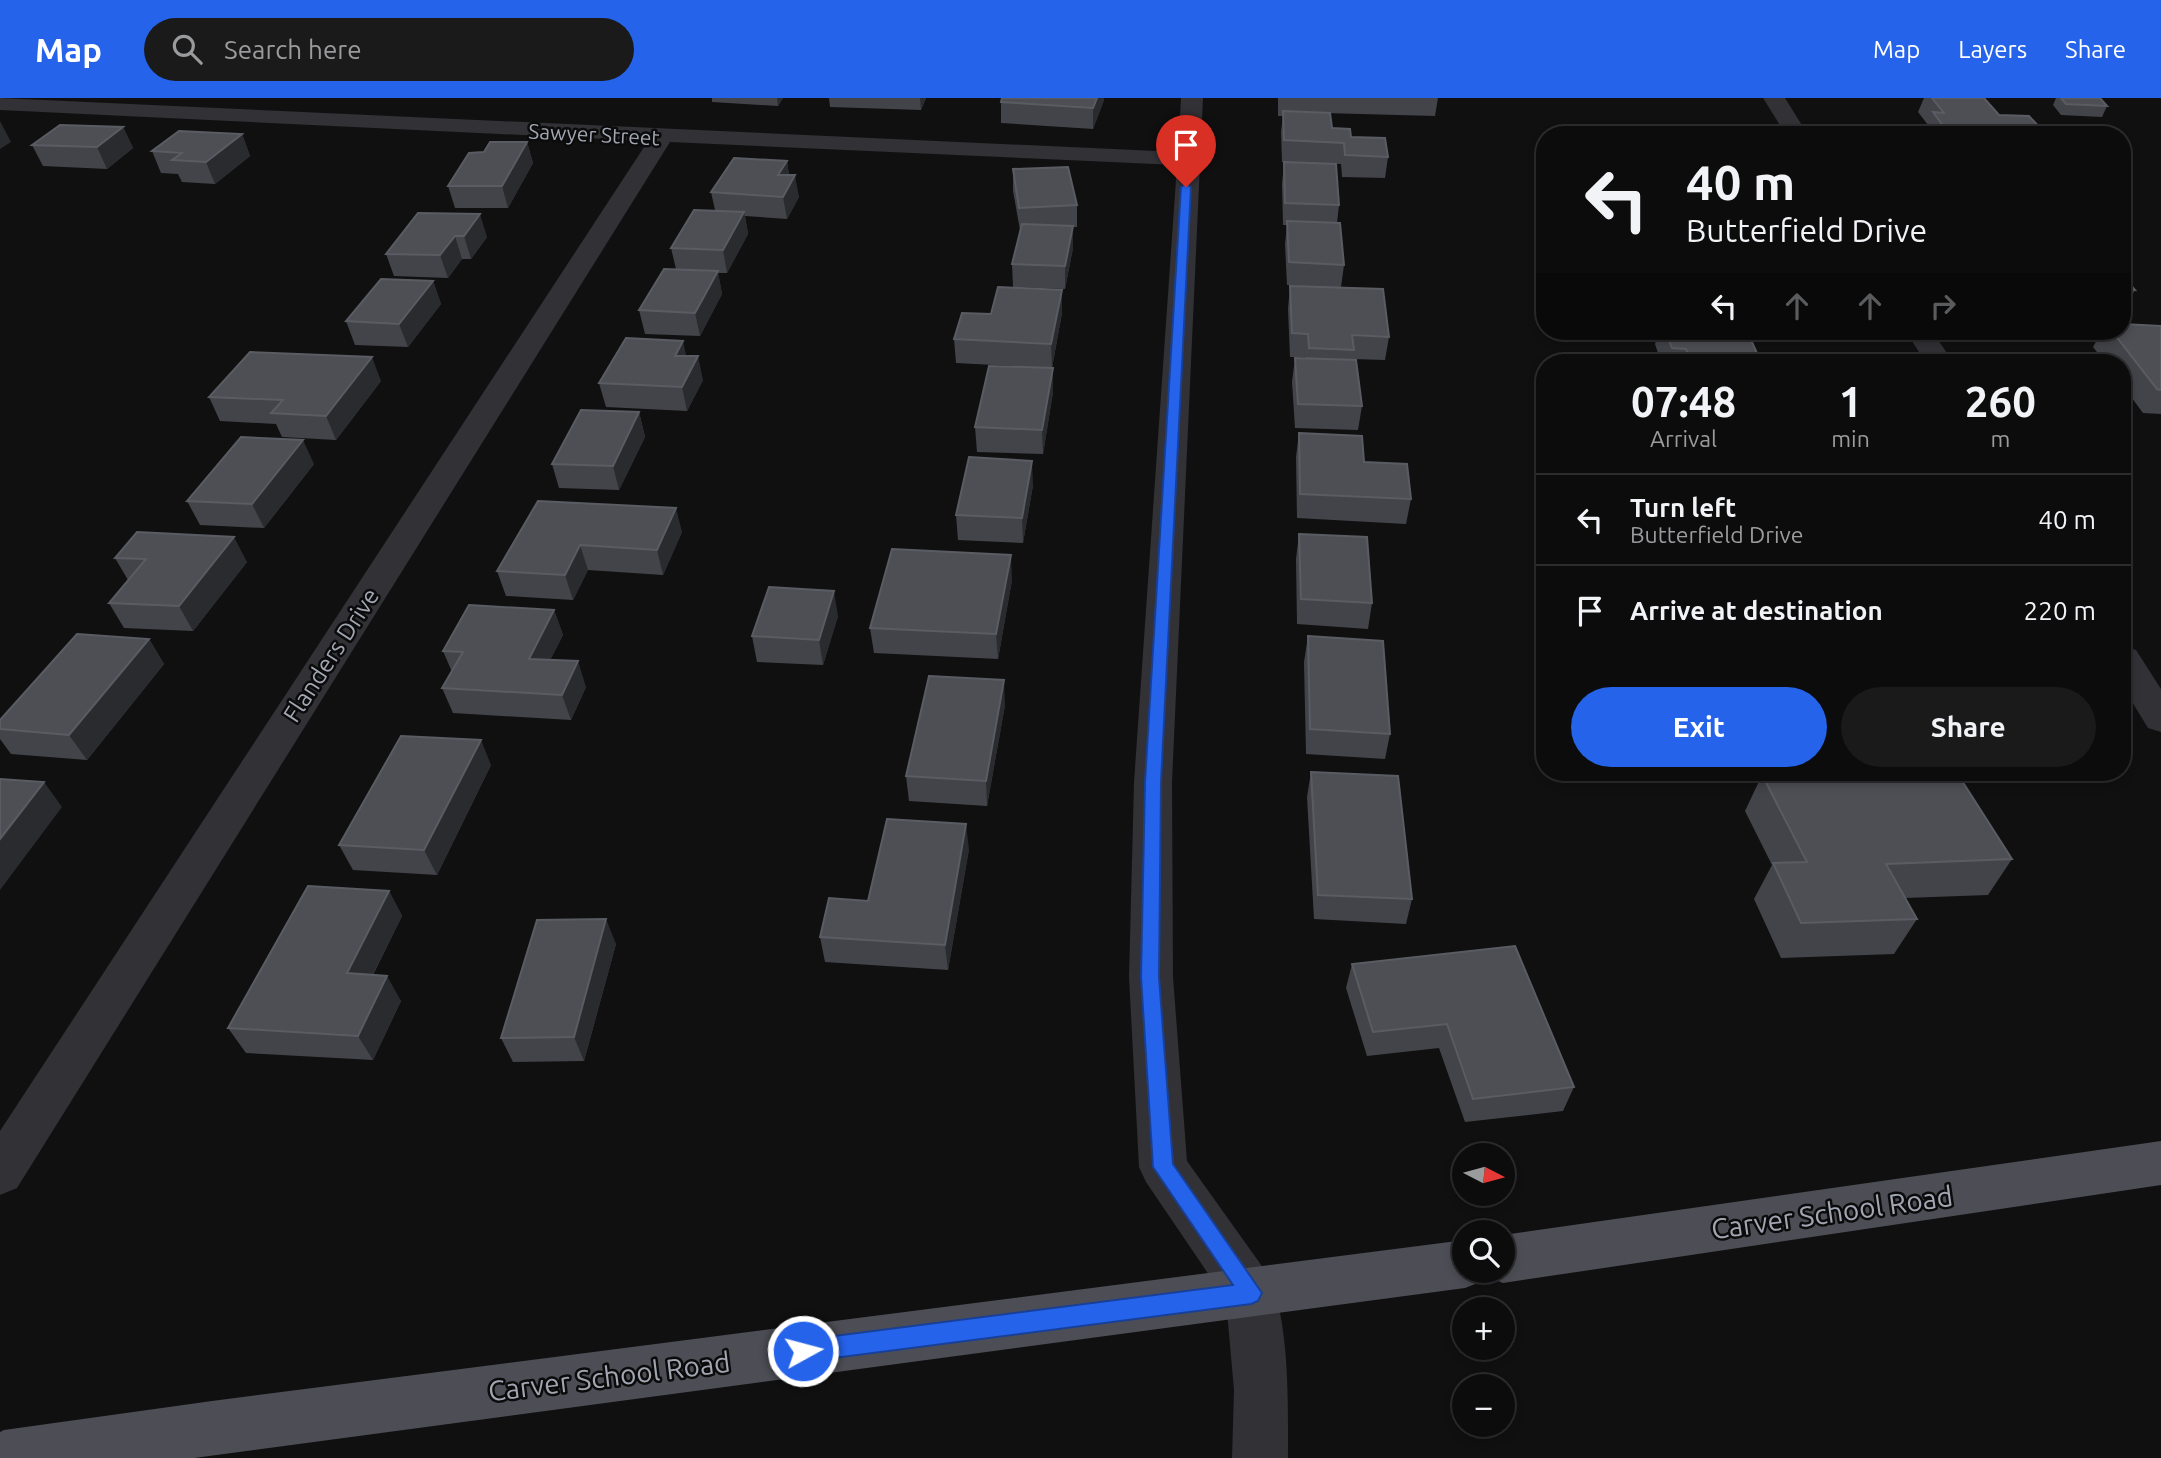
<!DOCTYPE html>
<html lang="en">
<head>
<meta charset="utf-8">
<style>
  :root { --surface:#0c0c0d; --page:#1a1a1b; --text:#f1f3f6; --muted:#9a9b9d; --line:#2c2c2e; --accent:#2563eb }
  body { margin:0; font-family:Ubuntu,sans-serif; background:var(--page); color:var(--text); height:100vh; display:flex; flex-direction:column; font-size:26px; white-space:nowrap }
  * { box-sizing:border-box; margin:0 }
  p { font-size:23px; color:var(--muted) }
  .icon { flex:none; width:38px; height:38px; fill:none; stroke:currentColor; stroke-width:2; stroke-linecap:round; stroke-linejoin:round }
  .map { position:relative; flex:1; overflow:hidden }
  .sheet { position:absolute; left:1536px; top:256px; width:595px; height:427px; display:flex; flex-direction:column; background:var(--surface); border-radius:28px; box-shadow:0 4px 10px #0003,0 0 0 2px var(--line) }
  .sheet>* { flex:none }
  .top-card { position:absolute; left:1536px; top:28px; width:595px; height:214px; border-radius:28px; box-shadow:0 4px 10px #0003,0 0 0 2px var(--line); background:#0c0c0d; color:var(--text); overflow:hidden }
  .needle { width:46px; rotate:96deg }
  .fabs { position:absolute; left:1452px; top:1045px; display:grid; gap:14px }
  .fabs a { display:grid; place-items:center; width:63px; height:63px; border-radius:50%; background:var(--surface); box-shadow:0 4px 10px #0003,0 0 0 2px var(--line); font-size:35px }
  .pin { position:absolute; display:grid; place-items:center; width:60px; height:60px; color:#fff; margin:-72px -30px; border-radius:50% 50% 50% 0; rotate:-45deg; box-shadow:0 0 7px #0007 }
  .pin .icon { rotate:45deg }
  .me { position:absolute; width:77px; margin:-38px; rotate:83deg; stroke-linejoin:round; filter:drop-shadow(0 0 5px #0008) }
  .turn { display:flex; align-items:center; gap:24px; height:147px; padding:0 35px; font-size:32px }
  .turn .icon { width:91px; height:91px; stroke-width:2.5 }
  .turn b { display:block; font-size:49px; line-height:60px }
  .lanes { display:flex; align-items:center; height:66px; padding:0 35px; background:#0003; justify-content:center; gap:35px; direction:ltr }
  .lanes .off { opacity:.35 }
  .eta { display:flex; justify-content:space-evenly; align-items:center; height:119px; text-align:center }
  .eta b { font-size:42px; font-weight:700; line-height:49px }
  .action { display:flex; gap:14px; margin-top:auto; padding:14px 35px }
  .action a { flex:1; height:80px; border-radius:42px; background:var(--accent); color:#fff; font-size:28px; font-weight:700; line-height:80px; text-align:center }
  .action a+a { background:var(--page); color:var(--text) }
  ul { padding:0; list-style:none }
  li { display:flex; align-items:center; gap:21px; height:91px; padding:0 35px; border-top:2px solid var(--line) }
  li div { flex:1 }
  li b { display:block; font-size:26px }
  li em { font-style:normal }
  header { display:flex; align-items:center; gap:42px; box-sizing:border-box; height:98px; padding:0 35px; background:var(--accent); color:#fff }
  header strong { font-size:33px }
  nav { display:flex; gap:38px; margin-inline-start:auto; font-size:24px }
  .search { width:490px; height:63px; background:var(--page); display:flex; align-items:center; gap:18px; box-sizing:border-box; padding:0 24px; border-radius:38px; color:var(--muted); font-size:26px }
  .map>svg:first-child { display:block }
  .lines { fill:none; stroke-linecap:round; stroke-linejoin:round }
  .minor { fill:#313136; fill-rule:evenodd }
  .primary { fill:#4d4e55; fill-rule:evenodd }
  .wall { fill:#434449 }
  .shaded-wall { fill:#2a2b2e }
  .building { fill:#4d4f54; stroke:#5a5c63; stroke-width:2 }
  .route { fill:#2563eb; stroke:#184099; stroke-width:2 }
  .labels { text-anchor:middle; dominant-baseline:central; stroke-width:5; stroke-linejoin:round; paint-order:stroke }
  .far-street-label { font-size:21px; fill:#a1a6b2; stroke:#0b0b0c }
  .street-label { font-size:24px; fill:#a1a6b2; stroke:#0b0b0c }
  .near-street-label { font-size:28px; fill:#a1a6b2; stroke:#0b0b0c }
</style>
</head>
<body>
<header>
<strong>Map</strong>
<div class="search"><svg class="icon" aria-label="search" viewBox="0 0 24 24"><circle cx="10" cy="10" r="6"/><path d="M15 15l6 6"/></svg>Search here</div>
<nav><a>Map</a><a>Layers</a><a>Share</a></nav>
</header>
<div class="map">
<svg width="2161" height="1360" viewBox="0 0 2161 1360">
  <rect width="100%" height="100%" fill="#101011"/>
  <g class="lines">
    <g class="minor">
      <path d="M0,0L1178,54L1181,0H1203L1172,684L1173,879L1187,1063L1269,1178C1290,1226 1288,1306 1288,1360H1232L1234,1292L1226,1202L1146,1084L1139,1069L1129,879L1134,684L1177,67L670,44L17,1090L0,1097V1033L648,43L0,12Z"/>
      <polygon points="1763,0 1785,0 1808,37 1786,37"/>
      <polygon points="1906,233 1932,233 1953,264 1925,264"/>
      <polygon points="2123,548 2136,552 2161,591 2161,634 2148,630 2123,589"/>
    </g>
    <polygon class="primary" points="2161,1043 2161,1087 1503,1185 1485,1178 1483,1183 1465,1190 194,1360 0,1360 0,1334 4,1332 212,1303 1465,1142 1465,1172 1503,1172 1503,1137"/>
  </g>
  <g class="wall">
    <polygon points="712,0 783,0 778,8 712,4"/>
    <polygon points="829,0 926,0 921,12 830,9"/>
    <polygon points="1278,0 1438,0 1435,18 1324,15 1332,30 1351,39 1388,59 1385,80 1342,79 1341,66 1282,64 1281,34 1283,18 1278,18"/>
    <polygon points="1924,0 1984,0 1999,17 2042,32 2040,37 1926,37 1925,36 1928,27 1918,14"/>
    <polygon points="2056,0 2100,0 2107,8 2102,19 2061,17 2053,7"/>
    <polygon points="1104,2 1093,31 1001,25 1001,4"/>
    <polygon points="123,29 133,50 107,71 43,68 32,47"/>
    <polygon points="242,36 250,58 215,86 182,84 178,76 161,75 152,53"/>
    <polygon points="527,44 533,65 508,110 455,110 448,88 484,54"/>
    <polygon points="787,63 789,77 799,99 787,121 745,118 748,136 727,175 718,175 722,196 700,238 645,236 639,212 676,171 671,150 715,112 711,94"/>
    <polygon points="1284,64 1339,107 1337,125 1344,167 1341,189 1389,239 1385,262 1352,261 1362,308 1358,332 1295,330 1292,284 1295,260 1305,261 1305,259 1290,259 1288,211 1290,188 1301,188 1287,187 1285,146 1287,127 1283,127 1282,86"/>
    <polygon points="1013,71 1077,107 1077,129 1073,129 1073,150 1065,191 1013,189 1012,166 1020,132 1013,93"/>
    <polygon points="418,115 487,139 471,161 462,161 448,180 394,178 386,156"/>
    <polygon points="2123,178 2135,192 2123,213"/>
    <polygon points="433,183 441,206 408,249 355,247 346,223"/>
    <polygon points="1062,192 1062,215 1052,270 956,265 954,241 991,216"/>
    <polygon points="2161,228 2161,316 2143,315 2123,288 2123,264 2105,264 2093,249 2102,233 2123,233"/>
    <polygon points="1659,233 1747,233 1761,264 1661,264 1655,246"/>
    <polygon points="687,258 703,282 687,313 606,309 599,285"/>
    <polygon points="381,283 336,342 282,339 276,326 220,323 209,299"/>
    <polygon points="1053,294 1043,356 977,354 975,329"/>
    <polygon points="639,314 645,339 619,392 559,390 552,366"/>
    <polygon points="1299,335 1364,364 1411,401 1406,426 1297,420 1296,359"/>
    <polygon points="314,366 264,430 200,427 187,403"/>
    <polygon points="1033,387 1023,445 958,442 956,417"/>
    <polygon points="538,403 682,434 663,477 588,472 573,502 506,498 497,473"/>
    <polygon points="1299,436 1372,505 1368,531 1297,526 1296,461"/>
    <polygon points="115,460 247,464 193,533 124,530 109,505 128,482"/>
    <polygon points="1012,482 998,561 874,555 870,530"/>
    <polygon points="554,512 563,537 550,562 586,589 571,622 453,615 442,590 452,574 443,553"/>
    <polygon points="838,518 823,567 757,564 752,538"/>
    <polygon points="1308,538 1390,636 1385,661 1306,656 1304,564"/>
    <polygon points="149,541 164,566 87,662 11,656 0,641 0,622"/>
    <polygon points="1005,607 987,708 909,703 906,678"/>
    <polygon points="491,667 437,777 353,772 339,747"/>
    <polygon points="1311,674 1412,801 1406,826 1314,821 1307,699"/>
    <polygon points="1762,677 1861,678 2012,761 1988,797 1905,800 1917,821 1894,856 1781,860 1754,801 1772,767 1745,713"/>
    <polygon points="969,751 948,872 825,864 820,839 868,803"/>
    <polygon points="389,793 402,818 373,877 401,903 373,962 246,955 228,930"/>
    <polygon points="616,846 584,963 513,964 501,940"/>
    <polygon points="1352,866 1574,989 1563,1013 1465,1024 1439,950 1367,958 1346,890"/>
  </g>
  <g class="shaded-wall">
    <polygon points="777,0 783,0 778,8"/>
    <polygon points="920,0 926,0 921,12"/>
    <polygon points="1097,0 1104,0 1104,2 1093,31 1093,10"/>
    <polygon points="0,23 11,44 0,51"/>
    <polygon points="123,29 133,50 107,71 97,49"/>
    <polygon points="242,36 250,58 215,86 206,64"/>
    <polygon points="527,44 533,65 508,110 502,88"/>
    <polygon points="787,63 790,84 778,77"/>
    <polygon points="795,77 799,99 787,121 783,99"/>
    <polygon points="744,114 748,136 727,175 723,152"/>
    <polygon points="480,116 487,139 471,161 464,138"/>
    <polygon points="1073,128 1073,150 1065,191 1065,168"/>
    <polygon points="455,138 462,161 448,180 440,157"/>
    <polygon points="718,173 722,196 700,238 695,215"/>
    <polygon points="433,183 441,206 408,249 399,226"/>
    <polygon points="1062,192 1062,215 1052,270 1051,246"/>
    <polygon points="683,243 688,266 675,258"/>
    <polygon points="698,258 703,282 687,313 682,289"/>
    <polygon points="372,259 381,283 336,342 326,318"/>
    <polygon points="1053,270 1053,294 1043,356 1042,332"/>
    <polygon points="639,314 645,339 619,392 613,368"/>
    <polygon points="303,342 314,366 264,430 252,406"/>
    <polygon points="1032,363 1033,387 1023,445 1022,420"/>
    <polygon points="676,410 682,434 663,477 657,452"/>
    <polygon points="234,439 247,464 193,533 179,508"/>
    <polygon points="580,447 588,472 573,502 565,477"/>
    <polygon points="1011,457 1012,482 998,561 996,536"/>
    <polygon points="834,493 838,518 823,567 819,542"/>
    <polygon points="554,512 563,537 538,586 529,561"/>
    <polygon points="149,541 164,566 87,662 69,637"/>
    <polygon points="578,563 586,589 571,622 562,597"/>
    <polygon points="1004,582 1005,607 987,708 986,683"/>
    <polygon points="481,642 491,667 437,777 424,752"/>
    <polygon points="44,684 62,709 0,792 0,741"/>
    <polygon points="966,726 969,751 948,872 945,847"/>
    <polygon points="389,793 402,818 361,900 347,875"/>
    <polygon points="606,821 616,846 584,963 574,939"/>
    <polygon points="387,878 401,903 373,962 358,938"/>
  </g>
  <g class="building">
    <polygon points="1002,0 1097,0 1093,10 1001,4"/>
    <polygon points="1932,0 1984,0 1999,17 2029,18 2042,32 1944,29 1933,14 1944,15"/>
    <polygon points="2061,0 2100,0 2107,8 2066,6"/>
    <polygon points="1283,13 1330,15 1332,30 1350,31 1351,39 1385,40 1388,59 1345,57 1344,45 1284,42"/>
    <polygon points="60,27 123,29 97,49 32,47"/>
    <polygon points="179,33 242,36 206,64 172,62 182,55 152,53"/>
    <polygon points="1604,33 1663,35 1663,37 1605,37"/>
    <polygon points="490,44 527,44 502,88 448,88 469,55 484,54"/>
    <polygon points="734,60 787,63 778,77 795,77 783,99 711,94"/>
    <polygon points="1284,64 1336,66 1339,107 1285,105"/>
    <polygon points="1068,69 1077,107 1019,110 1013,71"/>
    <polygon points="694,112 744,114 723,152 671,150"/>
    <polygon points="418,115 480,116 464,138 455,138 440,157 386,156"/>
    <polygon points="1287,123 1340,125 1344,167 1289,164"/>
    <polygon points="1022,126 1073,128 1065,168 1012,166"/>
    <polygon points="664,171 718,173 695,215 639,212"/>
    <polygon points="2123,178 2135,192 2123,191"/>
    <polygon points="381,181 433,183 399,226 346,223"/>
    <polygon points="1290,188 1383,191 1389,239 1352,237 1354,252 1309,250 1308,236 1292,235"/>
    <polygon points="998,189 1062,192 1051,246 954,241 962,215 991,216"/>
    <polygon points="2123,226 2161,228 2161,292 2157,291 2112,233 2123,233"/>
    <polygon points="1665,233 1747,233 1761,264 1691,264 1686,251 1672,250"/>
    <polygon points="626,240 683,243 675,258 698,258 682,289 599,285"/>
    <polygon points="250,254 372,259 326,318 271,315 283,302 209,299"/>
    <polygon points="1295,260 1356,262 1362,308 1298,306"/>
    <polygon points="989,268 1053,270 1042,332 975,329"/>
    <polygon points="581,312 639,314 613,368 552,366"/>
    <polygon points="1299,335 1362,338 1364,364 1407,366 1411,401 1300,396"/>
    <polygon points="241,339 303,342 252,406 187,403"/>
    <polygon points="969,359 1032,363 1022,420 956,417"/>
    <polygon points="538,403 676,410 657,452 580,447 565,477 497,473"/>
    <polygon points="137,434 234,439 179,508 109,505 146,461 115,460"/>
    <polygon points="1299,436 1367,439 1372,505 1301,501"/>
    <polygon points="892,451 1011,457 996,536 870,530"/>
    <polygon points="769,489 834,493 819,542 752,538"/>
    <polygon points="469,507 554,512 529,561 578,563 562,597 442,590 463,554 443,553"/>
    <polygon points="77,536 149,541 69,637 0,631 0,622"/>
    <polygon points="1308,538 1383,543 1390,636 1310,631"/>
    <polygon points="929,578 1004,582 986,683 906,678"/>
    <polygon points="401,638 481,642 424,752 339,747"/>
    <polygon points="1311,674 1398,678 1412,801 1318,797"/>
    <polygon points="1855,674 1858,674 1861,678 1957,675 2012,761 1886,766 1917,821 1801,825 1773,765 1807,764 1762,677"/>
    <polygon points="0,681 44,684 0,741"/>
    <polygon points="887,721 966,726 945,847 820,839 829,800 868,803"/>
    <polygon points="308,788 389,793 347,875 387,878 358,938 228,930"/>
    <polygon points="606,821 574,939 501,940 537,822"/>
    <polygon points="1515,848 1574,989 1473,1001 1447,926 1373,934 1352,866"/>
  </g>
  <polygon class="route" points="1186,86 1191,89 1161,684 1159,879 1173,1066 1262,1195 1258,1203 1251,1206 803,1264 795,1261 792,1253 795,1245 803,1242 1233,1187 1153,1069 1141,879 1145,684 1181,89"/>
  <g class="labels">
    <g class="far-street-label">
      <text transform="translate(594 36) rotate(3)">Sawyer Street</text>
    </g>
    <g class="street-label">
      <text transform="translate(331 557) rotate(-57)">Flanders Drive</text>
    </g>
    <g class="near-street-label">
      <text transform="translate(1832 1114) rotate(-8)">Carver School Road</text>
      <text transform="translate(609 1278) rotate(-7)">Carver School Road</text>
    </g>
  </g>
</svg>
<div class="fabs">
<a><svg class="needle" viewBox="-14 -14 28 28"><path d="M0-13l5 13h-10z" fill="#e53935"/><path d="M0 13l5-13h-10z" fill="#9a9b9d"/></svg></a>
<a><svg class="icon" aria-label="search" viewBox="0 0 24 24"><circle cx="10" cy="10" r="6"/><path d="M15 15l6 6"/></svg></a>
<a>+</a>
<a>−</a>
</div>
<div class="pin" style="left:1186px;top:89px;background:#d93025"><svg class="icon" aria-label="arrive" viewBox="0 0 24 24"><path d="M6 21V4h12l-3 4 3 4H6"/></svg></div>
<svg class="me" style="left:803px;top:1253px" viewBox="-20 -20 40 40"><circle r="17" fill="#2563eb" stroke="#fff" stroke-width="3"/><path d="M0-11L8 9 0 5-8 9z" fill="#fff"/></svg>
<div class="top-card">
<div class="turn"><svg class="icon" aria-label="left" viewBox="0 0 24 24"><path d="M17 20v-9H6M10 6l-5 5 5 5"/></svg><div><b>40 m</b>Butterfield Drive</div></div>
<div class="lanes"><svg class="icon" aria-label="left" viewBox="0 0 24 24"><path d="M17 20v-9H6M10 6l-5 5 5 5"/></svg><svg class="icon off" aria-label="ahead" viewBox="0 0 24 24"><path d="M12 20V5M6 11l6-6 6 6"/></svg><svg class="icon off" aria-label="ahead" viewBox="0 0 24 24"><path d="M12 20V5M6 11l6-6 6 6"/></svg><svg class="icon off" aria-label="right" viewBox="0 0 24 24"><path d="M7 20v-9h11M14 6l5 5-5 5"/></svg></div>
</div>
<section class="sheet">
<div class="eta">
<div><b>07:48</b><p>Arrival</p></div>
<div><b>1</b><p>min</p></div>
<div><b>260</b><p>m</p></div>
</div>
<ul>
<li><svg class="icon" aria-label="left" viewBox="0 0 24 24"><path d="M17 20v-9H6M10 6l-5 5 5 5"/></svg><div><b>Turn left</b><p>Butterfield Drive</p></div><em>40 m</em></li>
<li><svg class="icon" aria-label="arrive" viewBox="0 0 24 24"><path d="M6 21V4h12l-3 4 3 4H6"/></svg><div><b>Arrive at destination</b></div><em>220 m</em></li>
</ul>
<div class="action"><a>Exit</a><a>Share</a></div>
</section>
</div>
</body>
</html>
